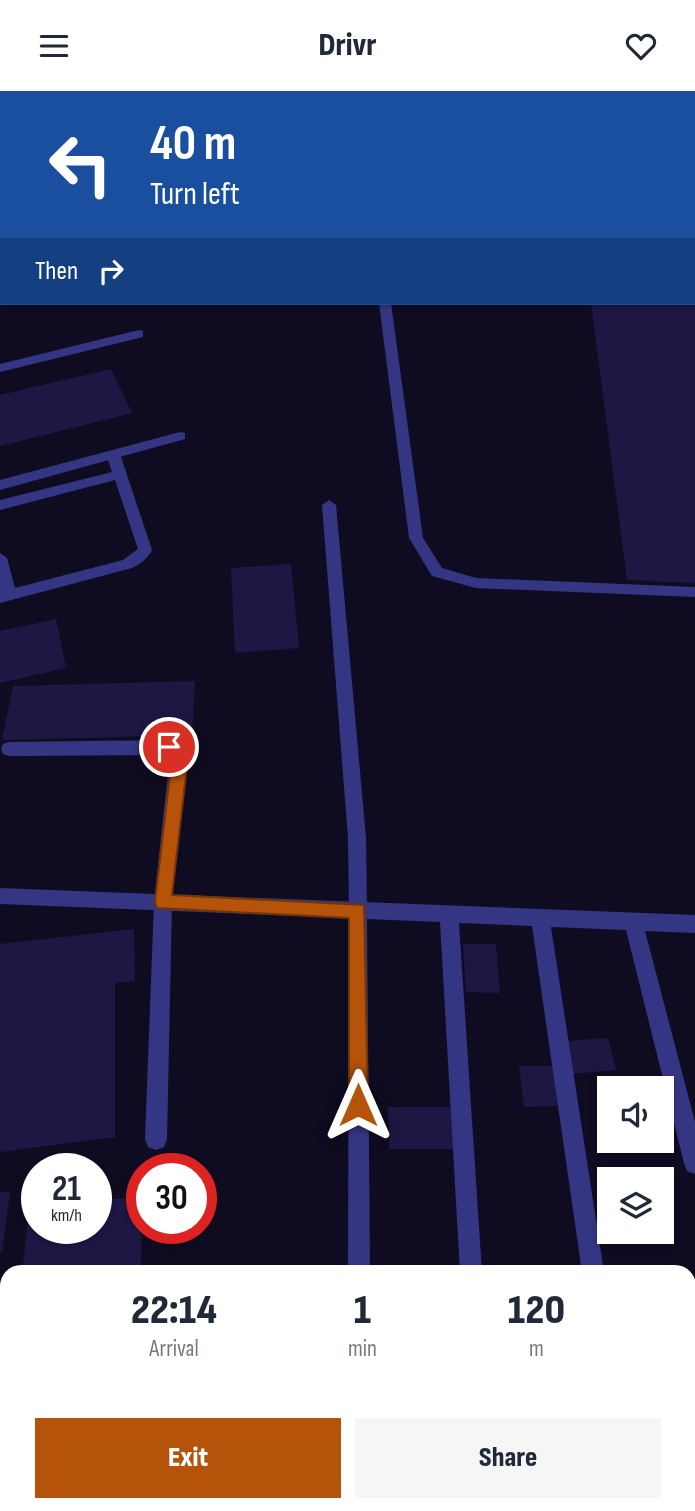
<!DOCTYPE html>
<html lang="en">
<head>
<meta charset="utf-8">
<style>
  :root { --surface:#fff; --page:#f6f6f7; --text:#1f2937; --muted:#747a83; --accent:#b45309 }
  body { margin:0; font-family:"Sofia Sans Condensed",sans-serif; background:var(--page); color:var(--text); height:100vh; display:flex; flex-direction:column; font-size:26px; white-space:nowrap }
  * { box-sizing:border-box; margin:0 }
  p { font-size:23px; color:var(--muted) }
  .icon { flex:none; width:38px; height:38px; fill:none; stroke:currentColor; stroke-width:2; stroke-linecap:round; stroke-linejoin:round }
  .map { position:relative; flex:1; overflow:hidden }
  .drawer { position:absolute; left:0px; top:1174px; width:696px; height:247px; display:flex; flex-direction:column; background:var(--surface); border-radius:21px 21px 0 0; box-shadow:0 2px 5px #0004 }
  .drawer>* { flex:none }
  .hud { position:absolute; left:0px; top:0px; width:696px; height:214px; box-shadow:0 2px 5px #0004; background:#1a4fa0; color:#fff; overflow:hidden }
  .tools { position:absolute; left:597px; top:985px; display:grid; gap:14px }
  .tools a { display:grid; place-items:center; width:77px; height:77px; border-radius:0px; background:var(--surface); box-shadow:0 2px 5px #0004; font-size:35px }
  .speed { position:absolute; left:21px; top:1062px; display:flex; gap:14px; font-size:35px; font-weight:700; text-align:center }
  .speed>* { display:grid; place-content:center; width:91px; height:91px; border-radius:50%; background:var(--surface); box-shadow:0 2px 5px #0004; line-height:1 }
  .speed small { font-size:18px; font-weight:400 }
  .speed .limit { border:10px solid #d22; background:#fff; color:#111 }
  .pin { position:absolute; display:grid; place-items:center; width:60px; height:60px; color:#fff; margin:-30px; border:4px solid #fff; border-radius:50%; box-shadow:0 2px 7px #0007 }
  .me { position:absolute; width:77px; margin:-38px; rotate:0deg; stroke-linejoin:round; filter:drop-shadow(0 0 5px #0008) }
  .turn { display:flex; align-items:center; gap:24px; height:147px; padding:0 35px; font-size:32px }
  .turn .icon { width:91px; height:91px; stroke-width:2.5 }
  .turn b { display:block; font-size:49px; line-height:60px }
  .then { display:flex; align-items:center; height:66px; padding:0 35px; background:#0003; gap:14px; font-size:26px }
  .eta { display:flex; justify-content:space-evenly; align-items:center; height:119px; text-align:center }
  .eta b { font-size:42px; font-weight:800; line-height:49px }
  .button { display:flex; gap:14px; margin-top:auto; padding:14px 35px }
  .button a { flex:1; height:80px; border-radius:0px; background:var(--accent); color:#fff; font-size:28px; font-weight:800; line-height:80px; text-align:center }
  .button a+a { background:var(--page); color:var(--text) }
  header { display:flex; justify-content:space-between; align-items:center; height:91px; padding:0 35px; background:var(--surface); font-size:32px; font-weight:800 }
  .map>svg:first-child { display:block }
  .building { fill:#1e1744 }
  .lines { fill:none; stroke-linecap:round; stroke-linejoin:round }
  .service { fill:#353683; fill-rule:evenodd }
  .minor { fill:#353683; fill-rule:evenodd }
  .route { fill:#b45309; stroke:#753606; stroke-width:2 }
</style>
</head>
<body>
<header><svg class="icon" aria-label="menu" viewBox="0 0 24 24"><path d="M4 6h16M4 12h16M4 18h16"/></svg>Drivr<svg class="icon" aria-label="heart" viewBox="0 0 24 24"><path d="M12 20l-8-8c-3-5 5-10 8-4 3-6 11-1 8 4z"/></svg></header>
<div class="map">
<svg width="695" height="1420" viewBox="0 0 695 1420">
  <rect width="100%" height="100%" fill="#0f0c22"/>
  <g class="building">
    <polygon points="591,212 695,212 695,492 627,489"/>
    <polygon points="111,278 132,322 0,355 0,304"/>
    <polygon points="291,473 299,557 235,562 231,477"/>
    <polygon points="56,528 66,577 0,592 0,540"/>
    <polygon points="195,590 192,644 2,649 13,595"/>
    <polygon points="134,838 135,890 115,892 115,1046 0,1061 0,853"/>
    <polygon points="463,853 496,853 500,902 466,901"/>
    <polygon points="608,947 616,979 572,983 566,950"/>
    <polygon points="519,975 559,975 564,1015 524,1016"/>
    <polygon points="388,1016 452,1016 454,1058 389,1058"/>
    <polygon points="0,1101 10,1101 2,1162 0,1162"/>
    <polygon points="142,1106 141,1181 22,1181 30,1112 37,1112 37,1138 96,1138 96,1109"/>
    <polygon points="5,1328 7,1377 0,1377 0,1375"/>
    <polygon points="406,1414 462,1414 462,1415 438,1420 407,1420"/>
  </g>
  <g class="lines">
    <g class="service">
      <polygon points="0,203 2,203 0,211"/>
      <polygon points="139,239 143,240 143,246 0,281 0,273"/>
      <path d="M113,359L120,363L152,459C147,468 142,472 132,477L0,512V462L7,467L15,497L123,469L138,458L115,389L0,419V409L112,381L106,363Z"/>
      <polygon points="329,409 336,414 366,747 367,819 365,825 358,827 351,825 349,819 348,747 322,414"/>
      <polygon points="169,649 185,656 187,661 172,811 167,1048 164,1056 156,1059 148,1056 145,1048 154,811 170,664 9,665 3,663 1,658 3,653 9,651"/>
    </g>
    <g class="minor">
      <polygon points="197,0 209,0 195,2"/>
      <polygon points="622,0 636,0 638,2 624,2"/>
      <polygon points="668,0 687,0 689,2 670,2"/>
      <polygon points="0,71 2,71 0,78"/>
      <polygon points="379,212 391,212 423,447 442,477 476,487 695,496 695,506 476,497 432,485 409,447"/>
      <polygon points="180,341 185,342 185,348 0,399 0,389"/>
      <polygon points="0,797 695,824 695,842 645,840 695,1031 695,1083 687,1080 684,1072 626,839 551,836 604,1181 582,1181 532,835 459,832 482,1181 460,1181 440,831 367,828 370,1181 348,1181 349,827 0,813"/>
      <rect x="346" y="1414" width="26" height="6"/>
      <rect x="473" y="1414" width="26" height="6"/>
      <polygon points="615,1414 641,1414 642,1420 616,1420"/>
    </g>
  </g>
  <polygon class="route" points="169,650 180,653 188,666 172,804 364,814 368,1014 365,1021 358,1024 352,1021 349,1014 349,827 157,817 155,811 172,666 162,656"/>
</svg>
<div class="tools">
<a><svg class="icon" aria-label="sound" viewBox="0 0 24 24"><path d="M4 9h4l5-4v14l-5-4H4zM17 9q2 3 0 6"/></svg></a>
<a><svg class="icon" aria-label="layers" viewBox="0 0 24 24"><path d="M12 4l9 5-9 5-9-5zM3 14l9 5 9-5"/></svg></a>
</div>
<div class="speed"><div>21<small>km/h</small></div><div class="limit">30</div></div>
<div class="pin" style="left:169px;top:656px;background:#d93025"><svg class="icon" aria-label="arrive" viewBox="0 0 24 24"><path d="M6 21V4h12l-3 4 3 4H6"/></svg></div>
<svg class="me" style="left:358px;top:1014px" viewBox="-20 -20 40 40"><path d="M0-17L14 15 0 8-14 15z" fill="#b45309" stroke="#fff" stroke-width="4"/></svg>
<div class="hud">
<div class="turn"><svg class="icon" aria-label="left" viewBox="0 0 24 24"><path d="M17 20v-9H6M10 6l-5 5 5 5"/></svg><div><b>40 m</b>Turn left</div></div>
<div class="then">Then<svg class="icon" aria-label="right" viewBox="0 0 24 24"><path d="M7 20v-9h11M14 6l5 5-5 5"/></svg></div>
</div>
<section class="drawer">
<div class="eta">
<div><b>22:14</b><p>Arrival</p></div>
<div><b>1</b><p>min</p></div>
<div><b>120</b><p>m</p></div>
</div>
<div class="button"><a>Exit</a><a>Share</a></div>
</section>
</div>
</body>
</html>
